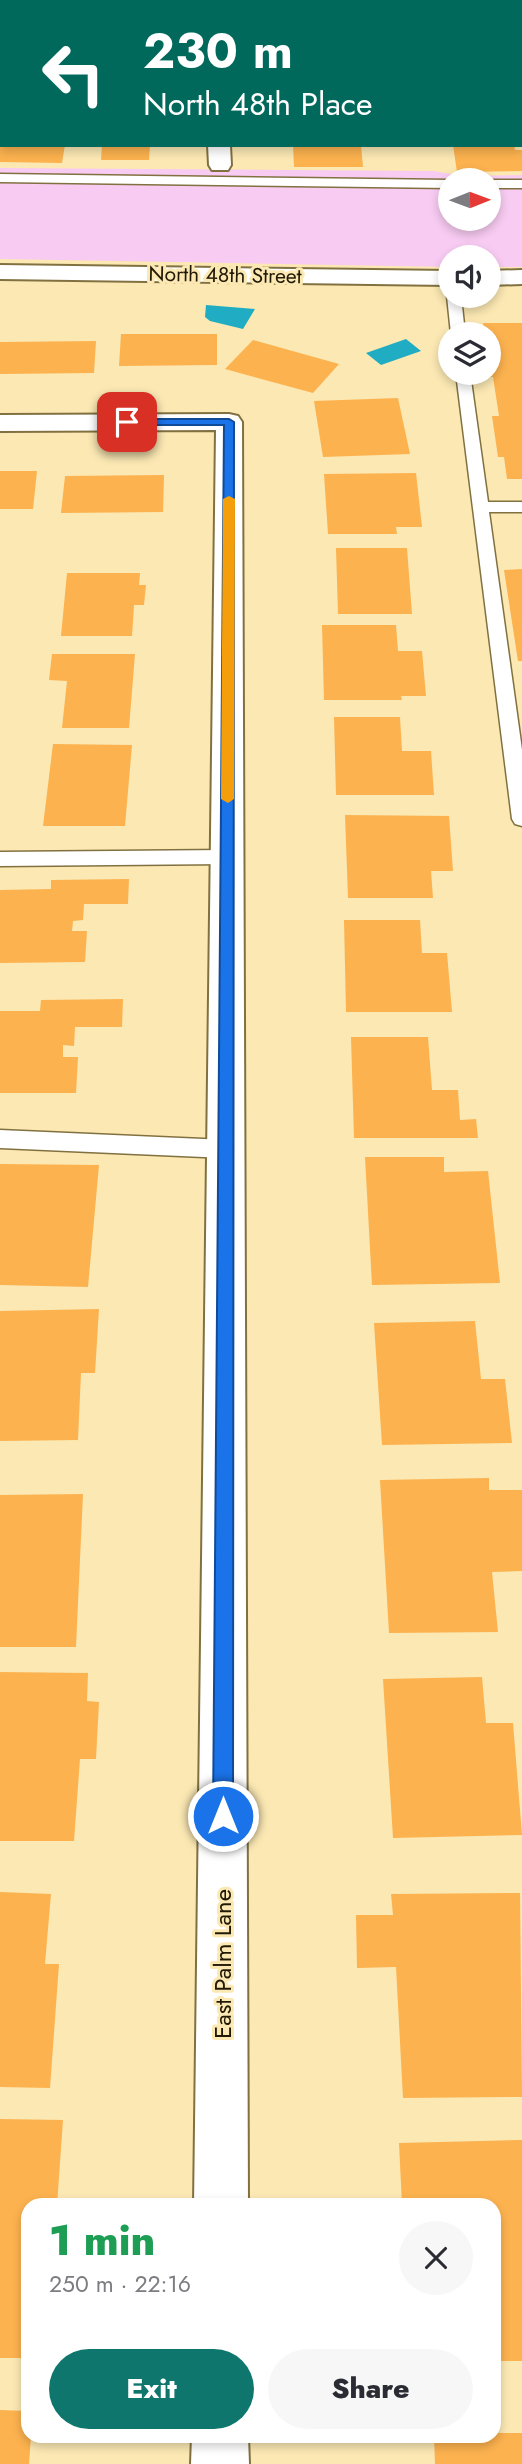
<!DOCTYPE html>
<html lang="en">
<head>
<meta charset="utf-8">
<style>
  :root { --surface:#fff; --page:#f7f7f7; --text:#2b2b33; --muted:#7c7c81; --accent:#0f766e }
  body { margin:0; font-family:Jost,sans-serif; background:var(--page); color:var(--text); height:100vh; display:flex; flex-direction:column; font-size:26px; white-space:nowrap }
  * { box-sizing:border-box; margin:0 }
  p { font-size:23px; color:var(--muted) }
  .icon { flex:none; width:38px; height:38px; fill:none; stroke:currentColor; stroke-width:2; stroke-linecap:round; stroke-linejoin:round }
  .map { position:relative; flex:1; overflow:hidden }
  .details { position:absolute; left:21px; top:2198px; width:480px; height:245px; display:flex; flex-direction:column; background:var(--surface); border-radius:21px; box-shadow:0 4px 10px #0003 }
  .details>* { flex:none }
  .hud { position:absolute; left:0px; top:0px; width:523px; height:147px; box-shadow:0 4px 10px #0003; background:#00695c; color:#fff; overflow:hidden }
  .needle { width:46px; rotate:89deg }
  .controls { position:absolute; left:438px; top:168px; display:grid; gap:14px }
  .controls a { display:grid; place-items:center; width:63px; height:63px; border-radius:50%; background:var(--surface); box-shadow:0 4px 10px #0003; font-size:35px }
  .pin { position:absolute; display:grid; place-items:center; width:60px; height:60px; color:#fff; margin:-30px; border-radius:14px; box-shadow:0 4px 10px #0006 }
  .me { position:absolute; width:77px; margin:-38px; rotate:0deg; stroke-linejoin:round; filter:drop-shadow(0 0 5px #0008) }
  .turn { display:flex; align-items:center; gap:24px; height:147px; padding:0 28px; font-size:32px }
  .turn .icon { width:91px; height:91px; stroke-width:2.5 }
  .turn b { display:block; font-size:49px; line-height:60px }
  .round { display:grid; place-items:center; flex:none; width:74px; height:74px; border-radius:37px; background:var(--page) }
  .head { display:flex; align-items:center; justify-content:space-between; height:119px; padding:0 28px }
  h1 { font-size:42px; font-weight:800; line-height:52px; color:#1e9e55 }
  .cta { display:flex; gap:14px; margin-top:auto; padding:14px 28px }
  .cta a { flex:1; height:80px; border-radius:42px; background:var(--accent); color:#fff; font-size:28px; font-weight:800; line-height:80px; text-align:center }
  .cta a+a { background:var(--page); color:var(--text) }
  .map>svg:first-child { display:block }
  .green { fill:#f8cbf2; fill-rule:evenodd }
  .water { fill:#20acc2 }
  .building { fill:#fcb24f }
  .lines { fill:none; stroke-linecap:round; stroke-linejoin:round }
  .service-casing { stroke:#827140; stroke-width:3 }
  .minor-casing { stroke:#827140; stroke-width:4 }
  .tertiary-casing { stroke:#827140; stroke-width:4 }
  .service { fill:#fff; fill-rule:evenodd }
  .minor { fill:#fff; fill-rule:evenodd }
  .tertiary { fill:#fff; fill-rule:evenodd }
  .route { fill:#1a73e8; stroke:#114b97; stroke-width:2 }
  .slow { fill:#f59e0b }
  .labels { text-anchor:middle; dominant-baseline:central; stroke-width:6; stroke-linejoin:round; paint-order:stroke }
  .far-street-label { font-size:21px; fill:#201905; stroke:#fbe8b3 }
  .street-label { font-size:24px; fill:#201905; stroke:#fbe8b3 }
</style>
</head>
<body>
<div class="map">
<svg width="522" height="2464" viewBox="0 0 522 2464">
  <rect width="100%" height="100%" fill="#fbe8b3"/>
  <path class="green" d="M0,168L434,171L462,176L522,175V267H488V257H450V267L0,259ZM450,180H488V219H450Z"/>
  <g class="water">
    <polygon points="206,305 255,309 243,329 210,321 205,317"/>
    <polygon points="406,339 421,351 381,365 366,353"/>
  </g>
  <g class="building">
    <polygon points="0,145 65,145 62,163 0,162"/>
    <polygon points="102,145 150,145 149,160 101,160"/>
    <polygon points="293,145 361,145 363,167 294,167"/>
    <polygon points="453,145 514,145 515,150 522,150 522,171 457,172"/>
    <polygon points="483,323 522,323 522,479 507,479 504,457 498,457 492,416 499,416 493,377 486,377 485,373 488,373 488,334 485,334"/>
    <polygon points="121,334 217,334 217,365 119,366"/>
    <polygon points="253,340 339,364 313,393 225,369"/>
    <polygon points="96,341 94,373 0,374 0,342"/>
    <polygon points="398,398 410,454 323,457 314,401"/>
    <polygon points="0,471 37,471 33,509 0,509"/>
    <polygon points="416,473 422,527 396,527 397,534 328,534 324,474"/>
    <polygon points="164,475 163,512 61,513 65,476"/>
    <polygon points="336,548 407,548 412,614 338,614"/>
    <polygon points="522,569 522,661 518,661 504,570"/>
    <polygon points="67,573 140,573 139,585 146,585 144,605 134,605 132,636 61,636"/>
    <polygon points="322,625 396,625 398,651 422,651 426,696 401,696 402,700 324,700"/>
    <polygon points="52,654 135,654 129,728 62,728 67,681 49,680"/>
    <polygon points="334,717 400,717 402,751 431,751 434,795 336,795"/>
    <polygon points="53,744 132,745 125,826 43,826"/>
    <polygon points="345,815 449,816 453,871 431,871 433,898 348,898"/>
    <polygon points="129,879 128,904 84,904 83,920 73,921 72,931 87,931 85,962 0,963 0,890 51,889 51,880"/>
    <polygon points="344,920 420,920 422,953 447,953 452,1012 346,1012"/>
    <polygon points="123,999 122,1027 75,1027 74,1046 63,1045 63,1057 78,1057 76,1093 0,1093 0,1011 40,1011 41,1000"/>
    <polygon points="351,1037 428,1037 432,1090 458,1090 460,1120 476,1119 478,1138 354,1138"/>
    <polygon points="365,1157 444,1157 444,1172 488,1171 500,1283 372,1285"/>
    <polygon points="0,1164 99,1165 88,1287 0,1285"/>
    <polygon points="99,1309 95,1373 81,1373 78,1440 0,1441 0,1311"/>
    <polygon points="475,1321 481,1379 505,1379 512,1443 382,1445 374,1323"/>
    <polygon points="489,1478 489,1490 522,1490 522,1571 492,1572 498,1632 389,1633 380,1480"/>
    <polygon points="83,1494 76,1647 0,1647 0,1495"/>
    <polygon points="0,1672 88,1673 87,1701 99,1702 96,1759 80,1759 74,1841 0,1841"/>
    <polygon points="482,1677 486,1723 513,1723 522,1835 393,1838 383,1679"/>
    <polygon points="0,1892 51,1894 45,1964 59,1964 50,2088 0,2087"/>
    <polygon points="520,1893 522,2097 403,2098 396,1967 357,1968 356,1915 393,1915 391,1894"/>
    <polygon points="0,2119 63,2120 57,2205 28,2205 28,2358 0,2358"/>
    <polygon points="522,2140 522,2361 494,2361 494,2205 402,2205 399,2143"/>
    <polygon points="0,2410 28,2411 28,2436 31,2436 29,2464 0,2464"/>
    <polygon points="494,2433 522,2433 522,2464 435,2464 434,2436 494,2436"/>
  </g>
  <g class="lines">
    <g class="service-casing">
      <g id="service">
        <rect x="0" y="6" width="2" height="8"/>
        <polygon points="0,174 450,180 451,180 450,188 0,182"/>
        <polygon points="487,180 522,180 522,188 488,188"/>
        <polygon points="450,293 450,296 461,296 465,334 451,334 447,296"/>
        <polygon points="456,373 470,373 488,502 522,502 522,512 489,512 522,750 522,826 515,824 512,819"/>
        <polygon points="227,850 234,852 237,857 234,862 227,864 0,866 0,852"/>
        <polygon points="0,1130 226,1140 234,1143 237,1149 234,1155 226,1158 0,1148"/>
      </g>
    </g>
    <g class="minor-casing">
      <g id="minor">
        <rect x="212" y="0" width="20" height="2"/>
        <rect x="0" y="88" width="2" height="12"/>
        <polygon points="208,145 230,145 231,165 228,170 212,170 209,165"/>
        <polygon points="229,414 238,416 242,422 248,2205 194,2205 216,430 0,431 0,415"/>
        <polygon points="192,2436 248,2436 249,2464 191,2464"/>
      </g>
    </g>
    <g class="tertiary-casing">
      <g id="tertiary">
        <polygon points="0,265 450,271 450,285 0,279"/>
        <polygon points="522,270 522,284 488,285 488,271"/>
      </g>
    </g>
    <use href="#service" class="service"/>
    <use href="#minor" class="minor"/>
    <use href="#tertiary" class="tertiary"/>
  </g>
  <polygon class="route" points="127,419 229,419 234,422 233,1816 230,1823 223,1826 216,1823 213,1816 224,425 123,425 123,420"/>
  <polygon class="slow" points="229,496 235,499 234,799 228,803 221,799 223,499"/>
  <g class="labels">
    <g class="far-street-label">
      <text transform="translate(225 275) rotate(1)">North 48th Street</text>
    </g>
    <g class="street-label">
      <text transform="translate(222 1964) rotate(-90)">East Palm Lane</text>
    </g>
  </g>
</svg>
<div class="controls">
<a><svg class="needle" viewBox="-14 -14 28 28"><path d="M0-13l5 13h-10z" fill="#e53935"/><path d="M0 13l5-13h-10z" fill="#7c7c81"/></svg></a>
<a><svg class="icon" aria-label="sound" viewBox="0 0 24 24"><path d="M4 9h4l5-4v14l-5-4H4zM17 9q2 3 0 6"/></svg></a>
<a><svg class="icon" aria-label="layers" viewBox="0 0 24 24"><path d="M12 4l9 5-9 5-9-5zM3 14l9 5 9-5"/></svg></a>
</div>
<div class="pin" style="left:127px;top:422px;background:#d93025"><svg class="icon" aria-label="arrive" viewBox="0 0 24 24"><path d="M6 21V4h12l-3 4 3 4H6"/></svg></div>
<svg class="me" style="left:223px;top:1816px" viewBox="-20 -20 40 40"><circle r="17" fill="#1a73e8" stroke="#fff" stroke-width="3"/><path d="M0-11L8 9 0 5-8 9z" fill="#fff"/></svg>
<div class="hud">
<div class="turn"><svg class="icon" aria-label="left" viewBox="0 0 24 24"><path d="M17 20v-9H6M10 6l-5 5 5 5"/></svg><div><b>230 m</b>North 48th Place</div></div>
</div>
<section class="details">
<div class="head"><div><h1>1 min</h1><p>250 m · 22:16</p></div><a class="round"><svg class="icon" aria-label="close" viewBox="0 0 24 24"><path d="M6 6l12 12M18 6L6 18"/></svg></a></div>
<div class="cta"><a>Exit</a><a>Share</a></div>
</section>
</div>
</body>
</html>
